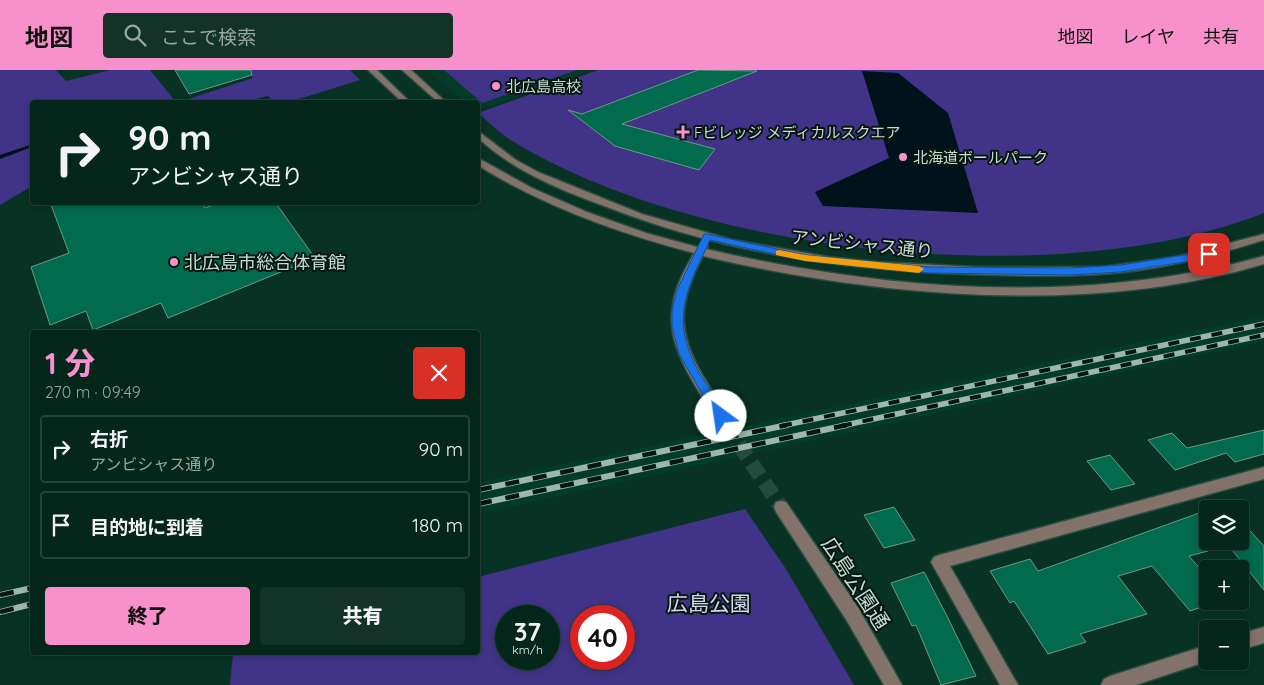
<!DOCTYPE html>
<html lang="ja">
<head>
<meta charset="utf-8">
<style>
  :root { --surface:#05261b; --page:#133228; --text:#f1f3f6; --muted:#97a5a3; --line:#26433a; --accent:#f890cb }
  body { margin:0; font-family:Quicksand,"Noto Sans JP",sans-serif; background:var(--page); color:var(--text); height:100vh; display:flex; flex-direction:column; font-size:19px; white-space:nowrap }
  * { box-sizing:border-box; margin:0 }
  p { font-size:16px; color:var(--muted) }
  .icon { flex:none; width:28px; height:28px; fill:none; stroke:currentColor; stroke-width:2; stroke-linecap:round; stroke-linejoin:round }
  .map { position:relative; flex:1; overflow:hidden }
  .details { position:absolute; left:30px; top:260px; width:450px; height:325px; display:flex; flex-direction:column; background:var(--surface); border-radius:5px; box-shadow:0 2px 8px #0003,0 0 0 1px var(--line) }
  .details>* { flex:none }
  .hud { position:absolute; left:30px; top:30px; width:450px; height:105px; border-radius:5px; box-shadow:0 2px 8px #0003,0 0 0 1px var(--line); background:#05261b; color:var(--text); overflow:hidden }
  .buttons { position:absolute; left:1199px; top:430px; display:grid; gap:10px }
  .buttons a { display:grid; place-items:center; width:50px; height:50px; border-radius:5px; background:var(--surface); box-shadow:0 2px 8px #0003,0 0 0 1px var(--line); font-size:25px }
  .speed { position:absolute; left:495px; top:535px; display:flex; gap:10px; font-size:25px; font-weight:700; text-align:center }
  .speed>* { display:grid; place-content:center; width:65px; height:65px; border-radius:50%; background:var(--surface); box-shadow:0 2px 8px #0003,0 0 0 1px var(--line); line-height:1 }
  .speed small { font-size:12px; font-weight:400 }
  .speed .limit { border:8px solid #d22; background:#fff; color:#111 }
  .pin { position:absolute; display:grid; place-items:center; width:42px; height:42px; color:#fff; margin:-21px; border-radius:10px; box-shadow:0 2px 8px #0006 }
  .me { position:absolute; width:55px; margin:-28px; rotate:329deg; stroke-linejoin:round; filter:drop-shadow(0 0 4px #0008) }
  .turn { display:flex; align-items:center; gap:18px; height:105px; padding:0 15px; font-size:22px }
  .turn .icon { width:65px; height:65px; stroke-width:2.5 }
  .turn b { display:block; font-size:35px; line-height:42px }
  .round { display:grid; place-items:center; flex:none; width:52px; height:52px; border-radius:5px; background:var(--page) }
  .headline { display:flex; align-items:center; justify-content:space-between; height:85px; padding:0 15px }
  h1 { font-size:30px; font-weight:800; line-height:38px; color:var(--accent) }
  .button { display:flex; gap:10px; margin-top:auto; padding:10px 15px }
  .button a { flex:1; height:58px; border-radius:5px; background:var(--accent); color:#111; font-size:20px; font-weight:800; line-height:58px; text-align:center }
  .button a+a { background:var(--page); color:var(--text) }
  ul { padding:0; list-style:none }
  li { display:flex; align-items:center; gap:15px; height:68px; margin:0 10px 8px; padding:0 5px; border:2px solid var(--line); border-radius:5px }
  li div { flex:1 }
  li b { display:block; font-size:19px }
  li em { font-style:normal }
  header { display:flex; align-items:center; gap:30px; box-sizing:border-box; height:70px; padding:0 25px; background:var(--accent); color:#111 }
  header strong { font-size:24px }
  nav { display:flex; gap:28px; margin-inline-start:auto; font-size:18px }
  .search { width:350px; height:45px; background:var(--page); display:flex; align-items:center; gap:12px; box-sizing:border-box; padding:0 18px; border-radius:5px; color:var(--muted); font-size:19px }
  .map>svg:first-child { display:block }
  .built { fill:#023b29 }
  .green { fill:#413387; fill-rule:evenodd }
  .water { fill:#00121a }
  .lines { fill:none; stroke-linecap:round; stroke-linejoin:round }
  .stream { fill:#00121a; fill-rule:evenodd }
  .building { fill:#026a4d; stroke:#6e9886 }
  .minor-tunnel-far1 { stroke:#244c3e; stroke-width:12; stroke-dasharray:12 5.5; stroke-linecap:butt }
  .minor-tunnel { stroke:#244c3e; stroke-width:15; stroke-dasharray:15 8; stroke-linecap:butt }
  .minor-casing { stroke:#264d40; stroke-width:3 }
  .minor { fill:#83726a; fill-rule:evenodd }
  .rail-far1-casing { stroke:#9db7ac; stroke-width:5.5 }
  .rail-casing { stroke:#9db7ac; stroke-width:6 }
  .rail-far1 { stroke:#061610; stroke-width:4; stroke-dasharray:11; stroke-linecap:butt }
  .rail { stroke:#061610; stroke-width:4.5; stroke-dasharray:14; stroke-linecap:butt }
  .route { fill:#1a73e8; stroke:#114b97 }
  .slow { fill:#f59e0b }
  .poi-dot { fill:#f890cb; stroke:#061610; stroke-width:2 }
  .labels { text-anchor:middle; dominant-baseline:central; stroke-width:4; stroke-linejoin:round; paint-order:stroke }
  .far-poi-label { font-size:15px; fill:#c7ddd3; stroke:#061610; text-anchor:start }
  .street-label { font-size:18px; fill:#c7ddd3; stroke:#061610 }
  .poi-label { font-size:18px; fill:#c7ddd3; stroke:#061610; text-anchor:start }
  .near-street-label { font-size:21px; fill:#c7ddd3; stroke:#061610 }
  .near-park-label { font-size:21px; fill:#d6d6f2; stroke:#061610 }
</style>
</head>
<body>
<header>
<strong>地図</strong>
<div class="search"><svg class="icon" aria-label="search" viewBox="0 0 24 24"><circle cx="10" cy="10" r="6"/><path d="M15 15l6 6"/></svg>ここで検索</div>
<nav><a>地図</a><a>レイヤ</a><a>共有</a></nav>
</header>
<div class="map">
<svg width="1264" height="615" viewBox="0 0 1264 615">
  <rect width="100%" height="100%" fill="#073224"/>
  <g class="built">
    <polygon points="425,0 592,0 478,41 478,32 465,32"/>
    <polygon points="1264,246 1264,271 478,444 478,412"/>
  </g>
  <g class="green">
    <polygon points="0,0 56,0 66,11 110,0 150,0 176,32 32,32 32,116 0,135"/>
    <polygon points="247,0 350,0 360,10 289,32 274,32 268,26 243,32 179,32 253,8"/>
    <polygon points="444,0 577,0 482,33"/>
    <path d="M598,0H1264V143C1060,224 695,185 509,69C498,62 488,51 478,43Z"/>
    <path d="M745,439L786,499L854,615H230L233,583L478,582V507ZM549,546V589H506V546ZM624,546V589H581V546Z"/>
  </g>
  <polygon class="water" points="862,1 898,3 948,43 978,143 823,136 815,122 889,88"/>
  <g class="lines">
    <polygon class="stream" points="30,75 32,75 32,77 0,89 0,85"/>
  </g>
  <g class="building">
    <polygon points="175,0 251,0 252,5 189,24"/>
    <polygon points="698,0 757,1 622,54 715,79 699,100 615,76 568,40 582,44"/>
    <polygon points="50,132 202,132 205,138 221,132 275,132 315,188 168,248 161,233 93,260 86,241 50,255 31,197 69,183"/>
    <polygon points="1264,360 1264,384 1235,392 1226,383 1175,400 1148,370 1172,363 1187,378"/>
    <polygon points="1110,385 1135,414 1111,420 1087,391"/>
    <polygon points="1225,433 1230,439 1208,439 1208,481 1189,486 1208,508 1208,535 1190,541 1152,496 1118,506 1147,544 1080,564 1086,572 1048,584 1014,531 1010,533 990,501 1030,489 1038,501 1202,442 1200,440"/>
    <polygon points="894,437 915,470 884,478 864,445"/>
    <polygon points="1240,450 1264,476 1264,520 1225,471 1240,471"/>
    <polygon points="924,502 948,548 976,606 941,615 916,555 912,556 891,513"/>
  </g>
  <g class="lines">
    <polyline class="minor-tunnel-far1" points="721,346 727,356"/>
    <polyline class="minor-tunnel" points="726,355 781,437"/>
    <g class="minor-casing">
      <g id="minor">
        <polygon points="368,0 377,0 410,32 402,32"/>
        <polygon points="402,0 411,0 446,32 438,32"/>
        <path d="M478,61L516,90L538,102L642,144L733,170L829,187L877,192L976,197H1102L1175,187L1264,164V170C1223,183 1182,194 1140,200C1093,207 1045,206 997,205C864,203 732,186 607,137C560,120 515,102 478,68Z"/>
        <path d="M478,88L532,118L587,142L646,163L697,177L703,173L708,176L706,179C887,221 1083,236 1264,186V194C1093,246 876,227 703,186C679,231 676,261 703,306C711,320 720,332 728,346L726,350L721,351L716,350C696,315 664,276 673,233C676,215 685,199 694,183C622,164 551,139 487,101L478,95Z"/>
        <polygon points="1264,397 1264,409 950,496 1018,615 1000,615 931,492 934,487 939,485"/>
        <polygon points="781,431 786,432 859,539 902,615 884,615 847,551 776,442 774,437 776,432"/>
        <polygon points="1264,557 1264,573 1240,580 1240,564"/>
        <polygon points="1208,575 1208,591 1136,615 1101,615 1104,609 1110,606"/>
      </g>
    </g>
    <use href="#minor" class="minor"/>
    <g class="rail-far1-casing">
      <g id="rail-far1">
        <polyline points="781,356 1264,254"/>
        <polyline points="841,356 1264,265"/>
      </g>
    </g>
    <g class="rail-casing">
      <g id="rail">
        <polyline points="478,420 787,355"/>
        <polyline points="478,434 847,355"/>
        <polyline points="0,525 32,518"/>
        <polyline points="0,542 32,534"/>
      </g>
    </g>
    <use href="#rail-far1" class="rail-far1"/>
    <use href="#rail" class="rail"/>
  </g>
  <path class="route" d="M704,164H707L805,185L929,197L1070,198L1121,195L1209,181L1213,184L1209,188L1121,202L1070,205L929,203L805,191L710,170C692,209 673,240 690,283C698,306 716,325 727,346L725,350H717L679,284L672,256V240L677,220Z"/>
  <polygon class="slow" points="779,180 805,185 919,196 924,199 919,203 805,191 776,185 776,181"/>
  <g class="poi-dot">
    <circle cx="496" cy="16" r="5"/>
    <path d="M680.5 54.5h5v5h5v5h-5v5h-5v-5h-5v-5h5z"/>
    <circle cx="903" cy="87" r="5"/>
    <circle cx="174" cy="192" r="5"/>
  </g>
  <g class="labels">
    <g class="far-poi-label">
      <text x="506" y="16">北広島高校</text>
      <text x="694" y="62">Fビレッジ メディカルスクエア</text>
      <text x="913" y="87">北海道ボールパーク</text>
    </g>
    <g class="street-label">
      <text transform="translate(862 174) rotate(6)">アンビシャス通り</text>
    </g>
    <g class="poi-label">
      <text x="184" y="192">北広島市総合体育館</text>
    </g>
    <g class="near-street-label">
      <text transform="translate(856 513) rotate(57)">広島公園通</text>
    </g>
    <g class="near-park-label">
      <text x="709" y="533">広島公園</text>
    </g>
  </g>
</svg>
<div class="buttons">
<a><svg class="icon" aria-label="layers" viewBox="0 0 24 24"><path d="M12 4l9 5-9 5-9-5zM3 14l9 5 9-5"/></svg></a>
<a>+</a>
<a>−</a>
</div>
<div class="speed"><div>37<small>km/h</small></div><div class="limit">40</div></div>
<div class="pin" style="left:1209px;top:184px;background:#d93025"><svg class="icon" aria-label="arrive" viewBox="0 0 24 24"><path d="M6 21V4h12l-3 4 3 4H6"/></svg></div>
<svg class="me" style="left:721px;top:346px" viewBox="-20 -20 40 40"><circle r="19" fill="#fff"/><path d="M0-13L10 11 0 6-10 11z" fill="#1a73e8"/></svg>
<div class="hud">
<div class="turn"><svg class="icon" aria-label="right" viewBox="0 0 24 24"><path d="M7 20v-9h11M14 6l5 5-5 5"/></svg><div><b>90 m</b>アンビシャス通り</div></div>
</div>
<section class="details">
<div class="headline"><div><h1>1 分</h1><p>270 m · 09:49</p></div><a class="round" style="background:#d93025;color:#fff"><svg class="icon" aria-label="close" viewBox="0 0 24 24"><path d="M6 6l12 12M18 6L6 18"/></svg></a></div>
<ul>
<li><svg class="icon" aria-label="right" viewBox="0 0 24 24"><path d="M7 20v-9h11M14 6l5 5-5 5"/></svg><div><b>右折</b><p>アンビシャス通り</p></div><em>90 m</em></li>
<li><svg class="icon" aria-label="arrive" viewBox="0 0 24 24"><path d="M6 21V4h12l-3 4 3 4H6"/></svg><div><b>目的地に到着</b></div><em>180 m</em></li>
</ul>
<div class="button"><a>終了</a><a>共有</a></div>
</section>
</div>
</body>
</html>
